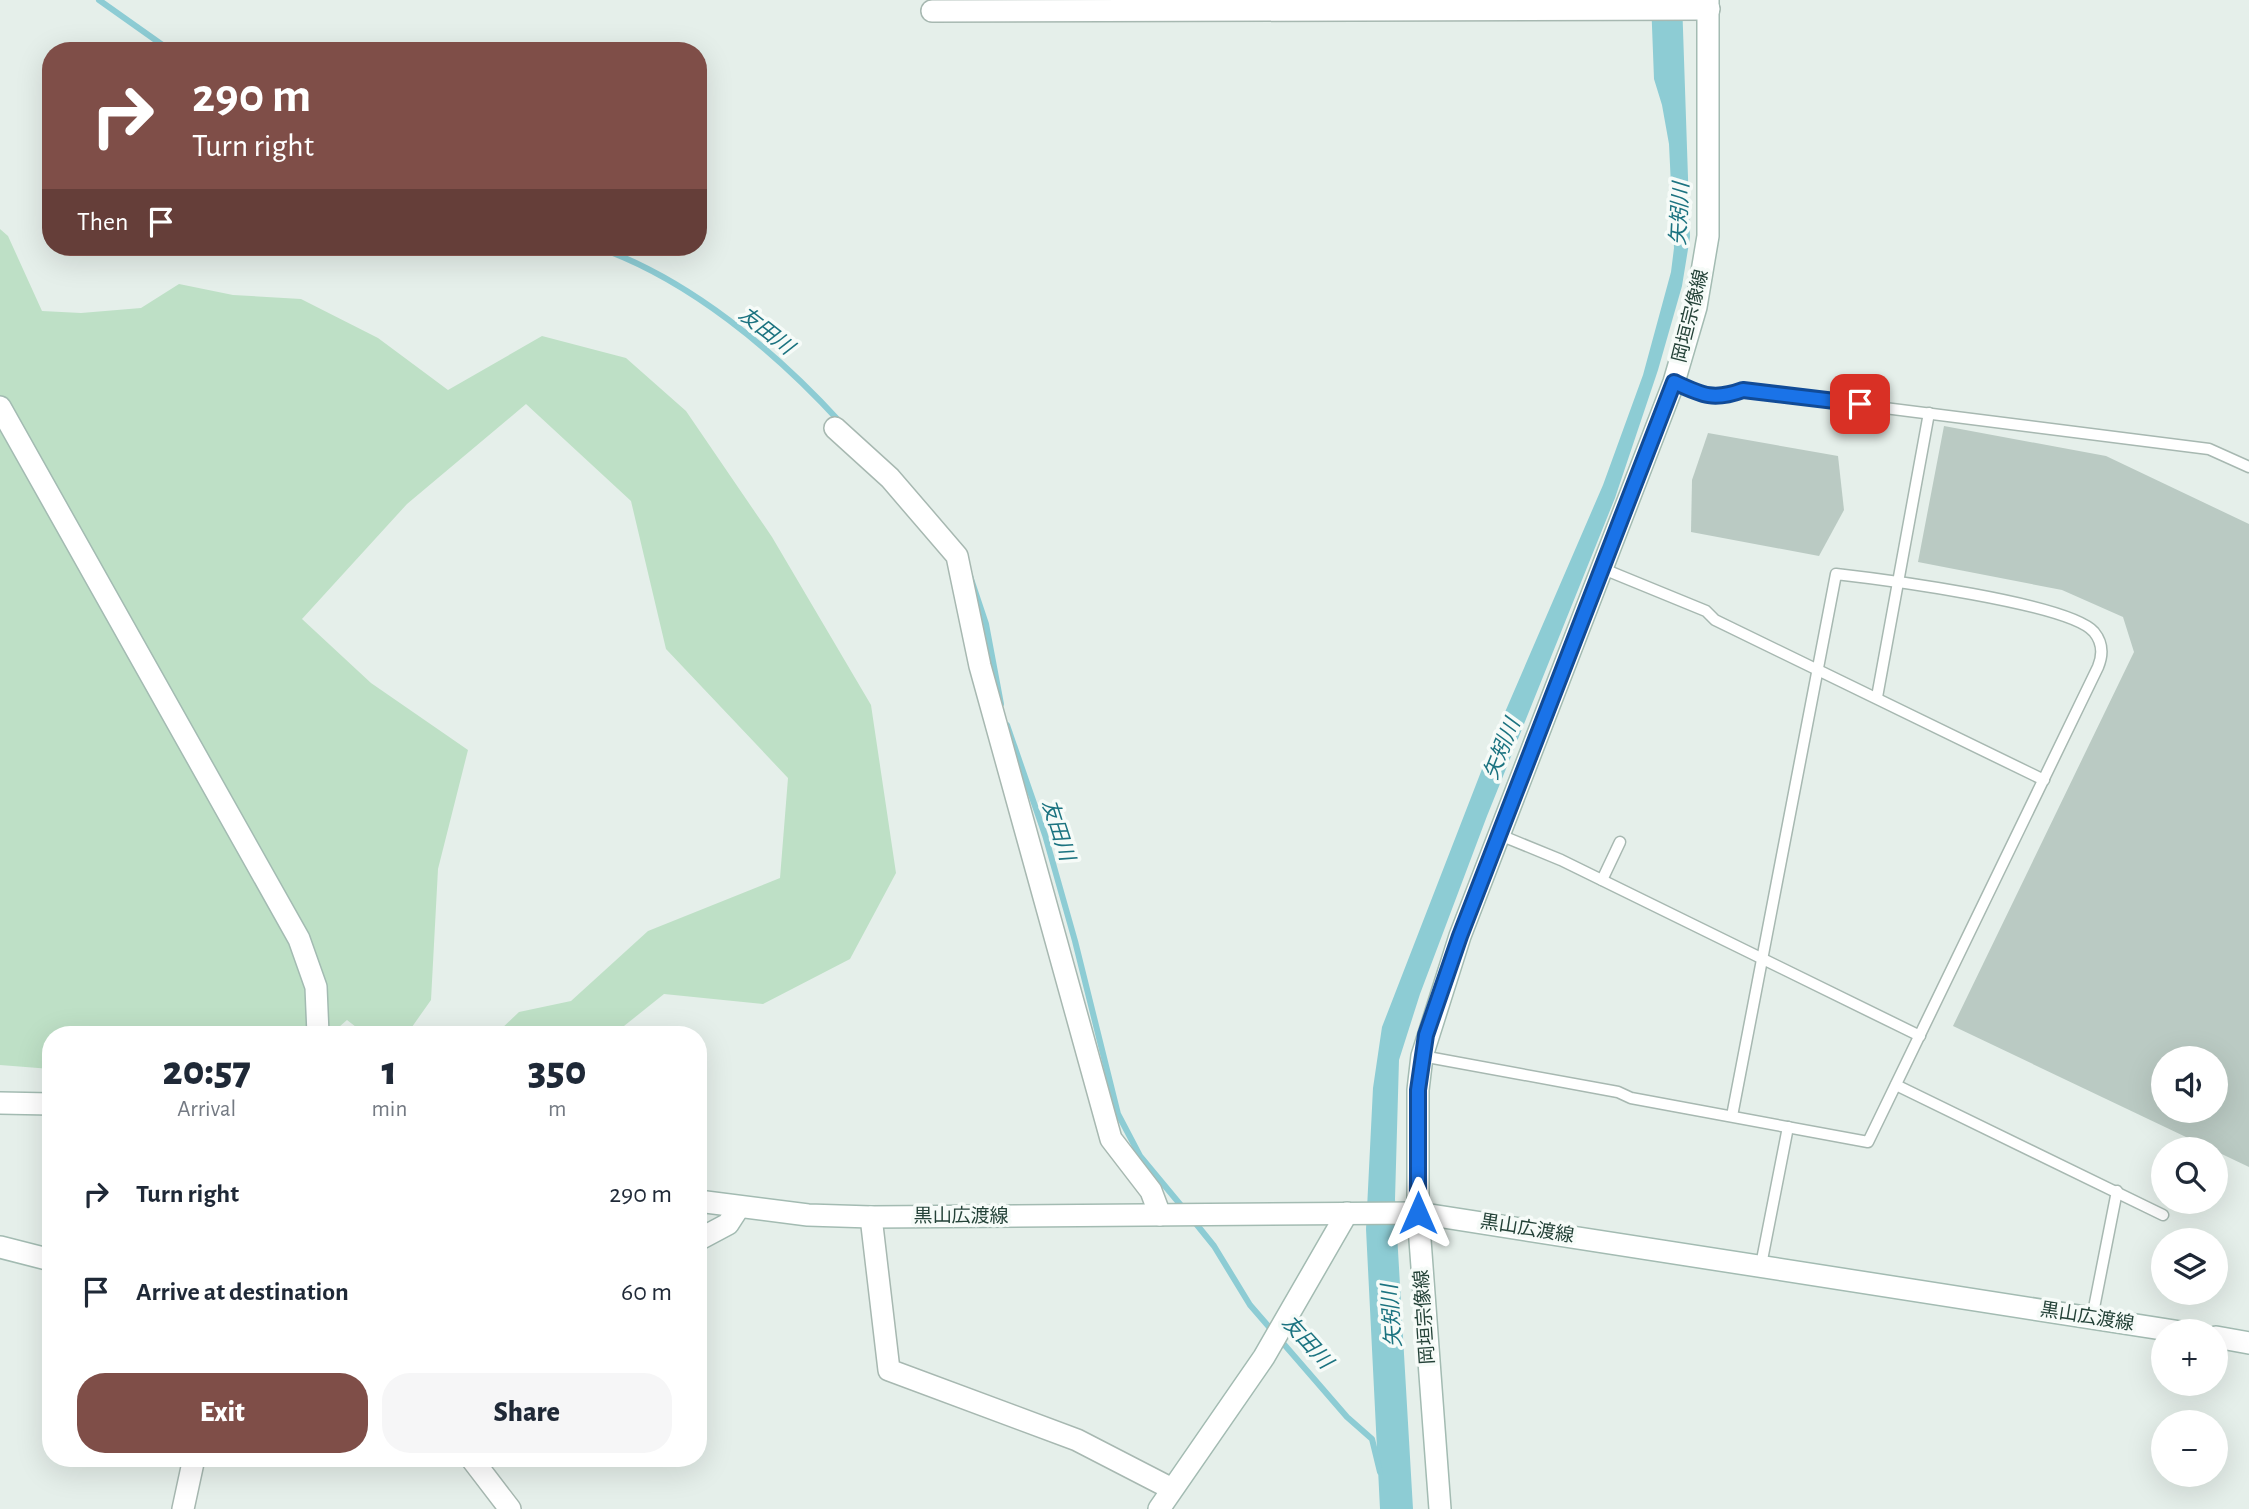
<!DOCTYPE html>
<html lang="en">
<head>
<meta charset="utf-8">
<style>
  :root { --surface:#fff; --page:#f6f6f7; --text:#1f2937; --muted:#747a83; --accent:#7f4e48 }
  body { margin:0; font-family:"Alegreya Sans","Noto Sans JP",sans-serif; background:var(--page); color:var(--text); height:100vh; display:flex; flex-direction:column; font-size:26px; white-space:nowrap }
  * { box-sizing:border-box; margin:0 }
  p { font-size:23px; color:var(--muted) }
  .icon { flex:none; width:38px; height:38px; fill:none; stroke:currentColor; stroke-width:2; stroke-linecap:round; stroke-linejoin:round }
  .map { position:relative; flex:1; overflow:hidden }
  .side { position:absolute; left:42px; top:1026px; width:665px; height:441px; display:flex; flex-direction:column; background:var(--surface); border-radius:28px; box-shadow:0 7px 28px #0002 }
  .side>* { flex:none }
  .banner { position:absolute; left:42px; top:42px; width:665px; height:214px; border-radius:28px; box-shadow:0 7px 28px #0002; background:#7f4e48; color:#fff; overflow:hidden }
  .buttons { position:absolute; left:2151px; top:1046px; display:grid; gap:14px }
  .buttons a { display:grid; place-items:center; width:77px; height:77px; border-radius:50%; background:var(--surface); box-shadow:0 7px 28px #0002; font-size:35px }
  .pin { position:absolute; display:grid; place-items:center; width:60px; height:60px; color:#fff; margin:-30px; border-radius:14px; box-shadow:0 4px 10px #0006 }
  .me { position:absolute; width:77px; margin:-38px; rotate:0deg; stroke-linejoin:round; filter:drop-shadow(0 0 5px #0008) }
  .turn { display:flex; align-items:center; gap:24px; height:147px; padding:0 35px; font-size:32px }
  .turn .icon { width:91px; height:91px; stroke-width:2.5 }
  .turn b { display:block; font-size:49px; line-height:60px }
  .then { display:flex; align-items:center; height:66px; padding:0 35px; background:#0003; gap:14px; font-size:26px }
  .eta { display:flex; justify-content:space-evenly; align-items:center; height:119px; text-align:center }
  .eta b { font-size:42px; font-weight:800; line-height:49px }
  .primary-button { display:flex; gap:14px; margin-top:auto; padding:14px 35px }
  .primary-button a { flex:1; height:80px; border-radius:28px; background:var(--accent); color:#fff; font-size:28px; font-weight:800; line-height:80px; text-align:center }
  .primary-button a+a { background:var(--page); color:var(--text) }
  ul { padding:0; list-style:none }
  li { display:flex; align-items:center; gap:21px; height:98px; padding:0 35px }
  li div { flex:1 }
  li b { display:block; font-size:26px }
  li em { font-style:normal }
  .map>svg:first-child { display:block }
  .green { fill:#bee0c6 }
  .water { fill:#8dccd4 }
  .lines { fill:none; stroke-linecap:round; stroke-linejoin:round }
  .stream { stroke:#8dccd4; stroke-width:6 }
  .building { fill:#bacac3; fill-rule:evenodd }
  .lane-casing { stroke:#a7b8b1; stroke-width:13 }
  .street-casing { stroke:#a7b8b1; stroke-width:24 }
  .secondary-casing { stroke:#a3bbb2; stroke-width:24 }
  .lane { stroke:#fff; stroke-width:10 }
  .street { stroke:#fff; stroke-width:21 }
  .secondary { stroke:#fff; stroke-width:21 }
  .route-casing { stroke:#114b97; stroke-width:18 }
  .route { stroke:#1a73e8; stroke-width:12 }
  .labels { text-anchor:middle; dominant-baseline:central; stroke-width:7; stroke-linejoin:round; paint-order:stroke }
  .street-label { font-size:19px; fill:#244238; stroke:#f6fbf8 }
  .water-label { font-size:21px; font-style:italic; fill:#1b7380; stroke:#f6fbf8 }
</style>
</head>
<body>
<div class="map">
<svg width="2249" height="1509" viewBox="0 0 2249 1509">
  <rect width="100%" height="100%" fill="#e5efea"/>
  <polygon class="green" points="0,229 8,236 42,311 81,313 141,308 179,284 233,295 301,299 378,338 448,390 542,336 626,358 686,411 772,537 871,705 896,873 850,959 763,1004 664,994 614,1034 496,1034 519,1012 571,1001 648,931 780,878 788,778 666,649 631,501 526,404 407,504 302,619 371,683 468,750 438,869 431,1000 407,1034 365,1034 347,1020 331,1034 51,1034 51,1069 0,1065"/>
  <polygon class="water" points="1651,0 1682,0 1690,237 1682,286 1658,370 1615,498 1487,816 1420,994 1399,1060 1395,1199 1413,1509 1380,1509 1366,1229 1373,1088 1382,1027 1496,733 1603,485 1643,375 1671,272 1674,248 1669,144 1662,105 1654,79"/>
  <g class="lines">
    <g class="stream">
      <polyline points="99,0 171,51"/>
      <path d="M597,247C689,279 775,351 840,422"/>
      <polyline points="970,576 986,624 1001,704"/>
      <polyline points="1007,725 1045,835 1075,941 1118,1114 1140,1156 1184,1209"/>
      <polyline points="1193,1220 1214,1246 1250,1305 1347,1417 1372,1439 1380,1472"/>
    </g>
  </g>
  <g class="building">
    <path d="M1944,426L2106,456L2249,524V1167L1953,1026L2134,652L2123,617L2062,590L1918,562ZM2163,1059H2216V1111H2163Z"/>
    <polygon points="1708,433 1838,456 1844,510 1819,556 1691,532 1692,480"/>
  </g>
  <g class="lines">
    <g class="lane-casing">
      <g id="lane">
        <path d="M1674,382C1702,395 1713,401 1743,390L2209,449L2249,467"/>
        <polyline points="1601,568 1706,611 1715,620 2044,780"/>
        <polyline points="1877,697 1929,413"/>
        <polyline points="1500,835 1561,860 1920,1036"/>
        <polyline points="1602,880 1620,842"/>
        <path d="M1422,1056L1618,1092L1631,1098L1868,1142L2098,667C2103,655 2103,643 2094,632C2069,603 1880,579 1836,574L1732,1116"/>
        <polyline points="1896,1085 2163,1215"/>
        <polyline points="1761,1265 1788,1127"/>
        <polyline points="2092,1318 2117,1191"/>
      </g>
    </g>
    <g class="street-casing">
      <g id="street">
        <polyline points="932,11 1709,9"/>
        <polyline points="835,428 890,478 957,556 980,666 1111,1139 1151,1191 1160,1215"/>
        <polyline points="871,1217 889,1370 1077,1440 1172,1489"/>
        <polyline points="471,1458 510,1509"/>
        <polyline points="183,1509 194,1458"/>
      </g>
    </g>
    <g class="secondary-casing">
      <g id="secondary">
        <polyline points="0,407 299,939 316,987 318,1034"/>
        <polyline points="0,1103 51,1104"/>
        <polyline points="698,1201 808,1215 871,1217 1418,1213 2181,1332"/>
        <polyline points="698,1240 728,1224 739,1207"/>
        <polyline points="0,1247 51,1260"/>
        <polyline points="2216,1337 2249,1343"/>
        <polyline points="1159,1509 1264,1357 1347,1213"/>
        <polyline points="1440,1509 1418,1213 1418,1090 1422,1056 1460,936 1674,382 1696,307 1708,236 1708,0"/>
      </g>
    </g>
    <use href="#lane" class="lane"/>
    <use href="#street" class="street"/>
    <use href="#secondary" class="secondary"/>
  </g>
  <g class="lines">
    <g class="route-casing">
      <path id="route" d="M1418,1213V1090L1426,1035L1460,936L1674,382C1702,395 1713,401 1743,390L1860,404"/>
    </g>
    <use href="#route" class="route"/>
  </g>
  <g class="labels">
    <g class="street-label">
      <text transform="translate(1691 316) rotate(-76)">岡垣宗像線</text>
      <text x="961" y="1216">黒山広渡線</text>
      <text transform="translate(1527 1229) rotate(9)">黒山広渡線</text>
      <text transform="translate(1425 1317) rotate(-94)">岡垣宗像線</text>
      <text transform="translate(2087 1317) rotate(9)">黒山広渡線</text>
    </g>
    <g class="water-label">
      <text transform="translate(1680 214) rotate(-87)">矢矧川</text>
      <text transform="translate(766 331) rotate(38)">友田川</text>
      <text transform="translate(1502 749) rotate(-68)">矢矧川</text>
      <text transform="translate(1058 830) rotate(72)">友田川</text>
      <text transform="translate(1392 1316) rotate(-94)">矢矧川</text>
      <text transform="translate(1307 1342) rotate(48)">友田川</text>
    </g>
  </g>
</svg>
<div class="buttons">
<a><svg class="icon" aria-label="sound" viewBox="0 0 24 24"><path d="M4 9h4l5-4v14l-5-4H4zM17 9q2 3 0 6"/></svg></a>
<a><svg class="icon" aria-label="search" viewBox="0 0 24 24"><circle cx="10" cy="10" r="6"/><path d="M15 15l6 6"/></svg></a>
<a><svg class="icon" aria-label="layers" viewBox="0 0 24 24"><path d="M12 4l9 5-9 5-9-5zM3 14l9 5 9-5"/></svg></a>
<a>+</a>
<a>−</a>
</div>
<div class="pin" style="left:1860px;top:404px;background:#d93025"><svg class="icon" aria-label="arrive" viewBox="0 0 24 24"><path d="M6 21V4h12l-3 4 3 4H6"/></svg></div>
<svg class="me" style="left:1418px;top:1213px" viewBox="-20 -20 40 40"><path d="M0-17L14 15 0 8-14 15z" fill="#1a73e8" stroke="#fff" stroke-width="4"/></svg>
<div class="banner">
<div class="turn"><svg class="icon" aria-label="right" viewBox="0 0 24 24"><path d="M7 20v-9h11M14 6l5 5-5 5"/></svg><div><b>290 m</b>Turn right</div></div>
<div class="then">Then<svg class="icon" aria-label="arrive" viewBox="0 0 24 24"><path d="M6 21V4h12l-3 4 3 4H6"/></svg></div>
</div>
<section class="side">
<div class="eta">
<div><b>20:57</b><p>Arrival</p></div>
<div><b>1</b><p>min</p></div>
<div><b>350</b><p>m</p></div>
</div>
<ul>
<li><svg class="icon" aria-label="right" viewBox="0 0 24 24"><path d="M7 20v-9h11M14 6l5 5-5 5"/></svg><div><b>Turn right</b></div><em>290 m</em></li>
<li><svg class="icon" aria-label="arrive" viewBox="0 0 24 24"><path d="M6 21V4h12l-3 4 3 4H6"/></svg><div><b>Arrive at destination</b></div><em>60 m</em></li>
</ul>
<div class="primary-button"><a>Exit</a><a>Share</a></div>
</section>
</div>
</body>
</html>
